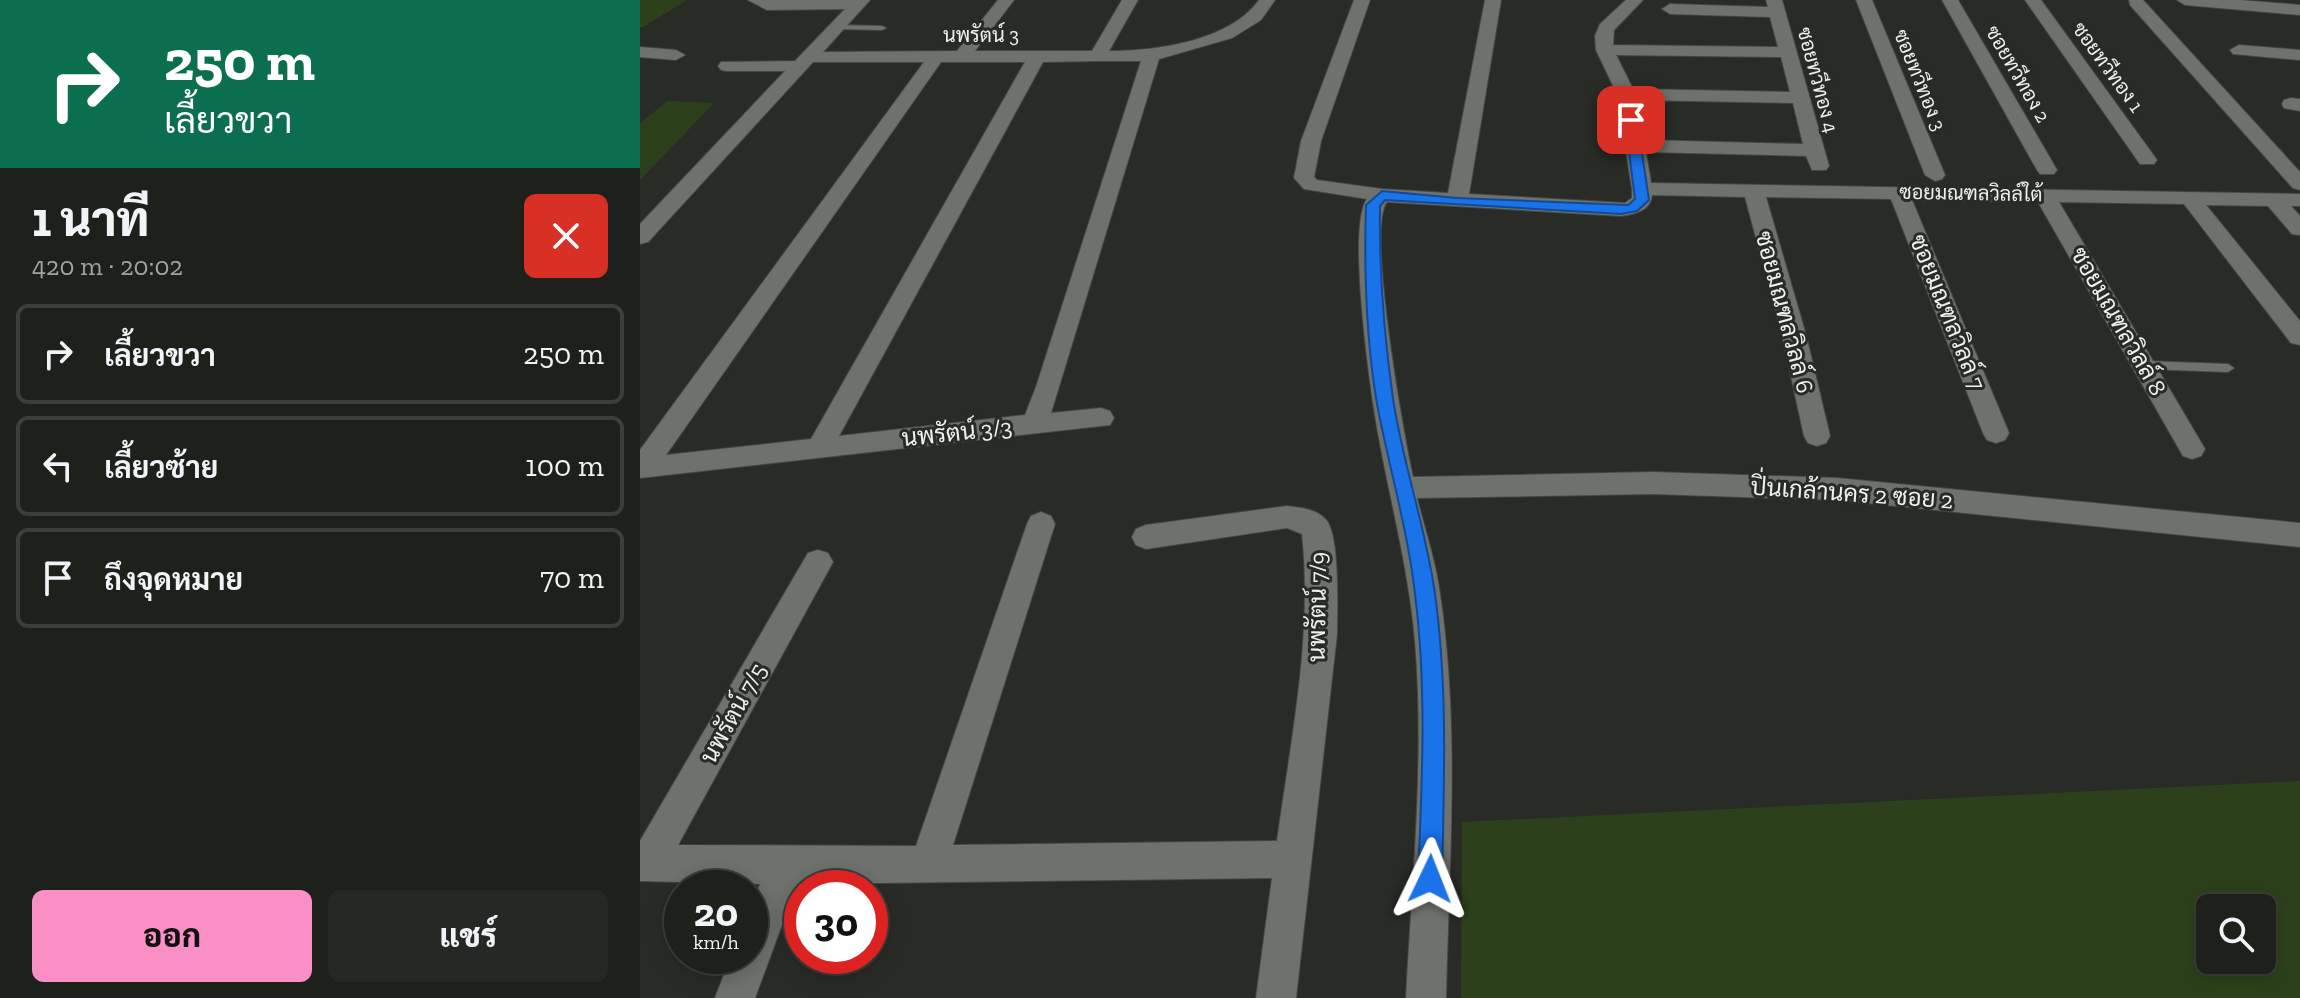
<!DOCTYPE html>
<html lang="th">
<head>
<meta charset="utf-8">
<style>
  :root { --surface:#1e201c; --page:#262825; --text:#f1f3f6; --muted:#a1a3a3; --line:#3c3e3b; --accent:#fa8fc6 }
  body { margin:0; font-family:"Zilla Slab",Sarabun,serif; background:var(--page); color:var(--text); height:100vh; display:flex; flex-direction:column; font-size:30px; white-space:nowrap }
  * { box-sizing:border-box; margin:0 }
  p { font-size:26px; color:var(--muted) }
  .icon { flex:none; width:44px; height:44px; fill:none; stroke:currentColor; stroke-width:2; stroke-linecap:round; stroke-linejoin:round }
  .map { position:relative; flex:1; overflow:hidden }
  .drawer { display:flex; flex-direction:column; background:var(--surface); width:640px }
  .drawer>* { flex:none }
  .banner { background:#0b6e4f; color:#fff; overflow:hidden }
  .fabs { position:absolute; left:1556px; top:894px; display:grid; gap:16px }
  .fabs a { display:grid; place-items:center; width:80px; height:80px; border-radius:12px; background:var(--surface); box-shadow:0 4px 20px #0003,0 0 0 2px var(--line); font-size:40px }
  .speed { position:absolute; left:24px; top:870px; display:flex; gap:16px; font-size:40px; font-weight:700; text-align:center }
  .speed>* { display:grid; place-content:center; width:104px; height:104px; border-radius:50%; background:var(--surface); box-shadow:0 4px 20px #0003,0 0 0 2px var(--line); line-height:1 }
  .speed small { font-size:20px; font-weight:400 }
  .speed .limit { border:12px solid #d22; background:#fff; color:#111 }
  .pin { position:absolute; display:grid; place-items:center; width:68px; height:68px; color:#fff; margin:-34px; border-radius:16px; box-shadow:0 4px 12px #0006 }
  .me { position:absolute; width:88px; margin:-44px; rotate:2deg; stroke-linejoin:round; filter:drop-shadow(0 0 6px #0008) }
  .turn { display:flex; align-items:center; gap:28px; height:168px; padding:0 32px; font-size:36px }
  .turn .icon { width:104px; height:104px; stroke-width:2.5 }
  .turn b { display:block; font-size:56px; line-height:68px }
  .round { display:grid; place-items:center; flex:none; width:84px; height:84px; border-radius:12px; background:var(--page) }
  .head { display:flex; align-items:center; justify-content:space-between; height:136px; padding:0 32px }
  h1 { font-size:48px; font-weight:800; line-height:60px }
  .primary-button { display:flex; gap:16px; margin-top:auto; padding:16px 32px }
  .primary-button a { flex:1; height:92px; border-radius:12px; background:var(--accent); color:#111; font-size:32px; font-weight:800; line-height:92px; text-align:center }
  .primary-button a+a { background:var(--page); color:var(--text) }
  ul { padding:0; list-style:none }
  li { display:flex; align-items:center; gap:24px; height:100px; margin:0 16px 12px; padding:0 16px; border:4px solid var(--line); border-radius:12px }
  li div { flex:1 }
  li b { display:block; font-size:30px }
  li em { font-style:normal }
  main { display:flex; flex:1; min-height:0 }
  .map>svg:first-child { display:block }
  .green { fill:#2c411b; fill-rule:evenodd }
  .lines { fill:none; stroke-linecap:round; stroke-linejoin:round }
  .lane-casing { stroke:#464845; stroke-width:2 }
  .street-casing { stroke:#464845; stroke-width:2 }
  .lane { fill:#6e716c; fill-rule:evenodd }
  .street { fill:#6e716c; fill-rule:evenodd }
  .route { fill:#1a73e8; stroke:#114b97; stroke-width:2 }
  .labels { text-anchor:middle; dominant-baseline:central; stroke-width:6; stroke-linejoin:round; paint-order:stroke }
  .far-street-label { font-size:20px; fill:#eff1ee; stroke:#282b26 }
  .street-label { font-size:24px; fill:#eff1ee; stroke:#282b26 }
</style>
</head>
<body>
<main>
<section class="drawer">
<div class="banner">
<div class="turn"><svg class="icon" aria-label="right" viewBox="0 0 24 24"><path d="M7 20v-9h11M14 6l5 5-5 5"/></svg><div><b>250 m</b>เลี้ยวขวา</div></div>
</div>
<div class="head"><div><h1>1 นาที</h1><p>420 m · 20:02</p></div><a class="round" style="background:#d93025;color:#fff"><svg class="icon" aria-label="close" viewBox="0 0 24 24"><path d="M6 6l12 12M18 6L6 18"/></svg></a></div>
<ul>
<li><svg class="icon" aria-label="right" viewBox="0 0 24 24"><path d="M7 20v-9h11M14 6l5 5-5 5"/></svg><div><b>เลี้ยวขวา</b></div><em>250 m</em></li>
<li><svg class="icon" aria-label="left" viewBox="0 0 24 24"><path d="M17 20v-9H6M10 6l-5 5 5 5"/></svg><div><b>เลี้ยวซ้าย</b></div><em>100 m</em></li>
<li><svg class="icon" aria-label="arrive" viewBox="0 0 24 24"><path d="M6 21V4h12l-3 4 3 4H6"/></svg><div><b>ถึงจุดหมาย</b></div><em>70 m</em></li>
</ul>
<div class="primary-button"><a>ออก</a><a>แชร์</a></div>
</section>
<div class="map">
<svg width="1660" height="998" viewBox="0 0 1660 998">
  <rect width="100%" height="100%" fill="#282b26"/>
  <g class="green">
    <polygon points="0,0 47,0 3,27 0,27"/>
    <polygon points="28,101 74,103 0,180 0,123"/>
    <path d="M1660,781V998H821L822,822ZM1570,908H1622V960H1570Z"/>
  </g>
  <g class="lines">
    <g class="lane-casing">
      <g id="lane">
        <polygon points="194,25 242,26 246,28 242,30 197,29 194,29"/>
        <polygon points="1505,361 1588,364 1594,368 1588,372 1505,369 1499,365"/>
      </g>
    </g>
    <g class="street-casing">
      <g id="street">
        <path d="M108,0H230L183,52L317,51L358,0H374L335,51H452L482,0H498L469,51C516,51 590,41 619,0H635L621,20L592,38L519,59L411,413L461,408L470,411L474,418L470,425L0,478V450L284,62H173L8,242L0,244V224L145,71H87L81,70L78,66L81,62L155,61L205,9L127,10ZM460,61H501L396,387L385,415L199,436L403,62ZM301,62H385L171,439L26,455Z"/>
        <path d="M714,0H730L681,141L674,177L677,180L742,189L808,193L845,0H861L829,194L985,203L992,198V189L977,94L956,50L955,36L960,24L986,0H1003L974,30L973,45L1138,47L1130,17L1030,14L1022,9L1030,4L1128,7L1126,0H1142L1189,166L1186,170H1172L1166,156L1006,152L1011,183L1660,194V206H1651L1660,216V235L1652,234L1628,206L1566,205L1660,321V345L1651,343L1544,204L1419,202L1565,449L1561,456L1552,459L1543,456L1398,202L1272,200L1369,433L1365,440L1356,443L1347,440L1343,433L1251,199L1126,197L1166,335L1190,436L1186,443L1177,446L1168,443L1164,436L1142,335L1105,197L1012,195C1011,211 994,214 981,216L747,202C726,227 764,436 773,477L1013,472L1197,478L1660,523V547L1197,500L1013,494L777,498C785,530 796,562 800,594C820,728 809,863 806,998H766C772,880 785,760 775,641C768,560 745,483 733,403C728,368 708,224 727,199L664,189L654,178L661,141ZM976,55L1141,57L1150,92L993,89ZM996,100L1153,103L1163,144L1003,140Z"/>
        <polygon points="1216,0 1232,0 1305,175 1302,179 1295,181 1285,175"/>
        <polygon points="1302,0 1318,0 1417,170 1414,174 1400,174 1397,170"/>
        <polygon points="1385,0 1401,0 1517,160 1514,164 1500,164"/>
        <polygon points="1489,0 1503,0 1660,172 1660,190 1653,188 1490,5"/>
        <polygon points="1537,0 1600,0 1660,5 1660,15 1545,5"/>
        <polygon points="1599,45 1660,50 1660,60 1593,54 1590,50"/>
        <polygon points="0,47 36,50 45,55 36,60 0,57"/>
        <polygon points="1651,98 1660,99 1660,111 1644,108 1642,104 1644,100"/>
        <path d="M647,506C661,508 678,509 687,521C700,539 697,611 697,634L656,998H616L632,878L157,884L115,998H75L91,956H110V908L120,884L0,881V841L168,553L178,550L188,553L193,562L38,845L276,846L387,524L391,516L401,512L411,516L415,524L313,845L637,841C651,739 673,636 662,534L647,528L506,549L496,545L492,537L496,529L506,525Z"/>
      </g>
    </g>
    <use href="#lane" class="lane"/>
    <use href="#street" class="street"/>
  </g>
  <path class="route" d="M991,116L997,120L1009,200L997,211L981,214L745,200L740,206C739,270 744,335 753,399C763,465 786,528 795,594C808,689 804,784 802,879L798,887L790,891L781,887L778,879C782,784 787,689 775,594C768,531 749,467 737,404C726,339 724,270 726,205L742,191L817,198L988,205L995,199L985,120Z"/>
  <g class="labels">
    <g class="far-street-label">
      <text x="341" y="35">นพรัตน์ 3</text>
      <text transform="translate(1468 67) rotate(54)">ซอยทวีทอง 1</text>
      <text transform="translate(1378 74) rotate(60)">ซอยทวีทอง 2</text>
      <text transform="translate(1178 80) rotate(75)">ซอยทวีทอง 4</text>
      <text transform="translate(1280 80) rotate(68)">ซอยทวีทอง 3</text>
      <text transform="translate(1331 193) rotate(1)">ซอยมณฑลวิลล์ใต้</text>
    </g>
    <g class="street-label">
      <text transform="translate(1145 312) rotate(75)">ซอยมณฑลวิลล์ 6</text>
      <text transform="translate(1308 312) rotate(68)">ซอยมณฑลวิลล์ 7</text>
      <text transform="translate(1479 321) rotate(60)">ซอยมณฑลวิลล์ 8</text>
      <text transform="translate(317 432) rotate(-6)">นพรัตน์ 3/3</text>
      <text transform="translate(1212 493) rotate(4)">ปิ่นเกล้านคร 2 ซอย 2</text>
      <text transform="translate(677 607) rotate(-89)">นพรัตน์ 7/9</text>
      <text transform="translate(93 713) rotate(-61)">นพรัตน์ 7/5</text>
    </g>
  </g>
</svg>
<div class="fabs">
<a><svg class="icon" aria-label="search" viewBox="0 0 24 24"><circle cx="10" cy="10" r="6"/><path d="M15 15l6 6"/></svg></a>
</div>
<div class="speed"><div>20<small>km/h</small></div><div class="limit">30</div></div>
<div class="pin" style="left:991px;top:120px;background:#d93025"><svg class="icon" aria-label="arrive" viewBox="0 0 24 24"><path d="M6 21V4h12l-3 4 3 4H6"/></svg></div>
<svg class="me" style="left:790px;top:879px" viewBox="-20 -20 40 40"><path d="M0-17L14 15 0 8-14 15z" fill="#1a73e8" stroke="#fff" stroke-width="4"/></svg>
</div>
</main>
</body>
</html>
